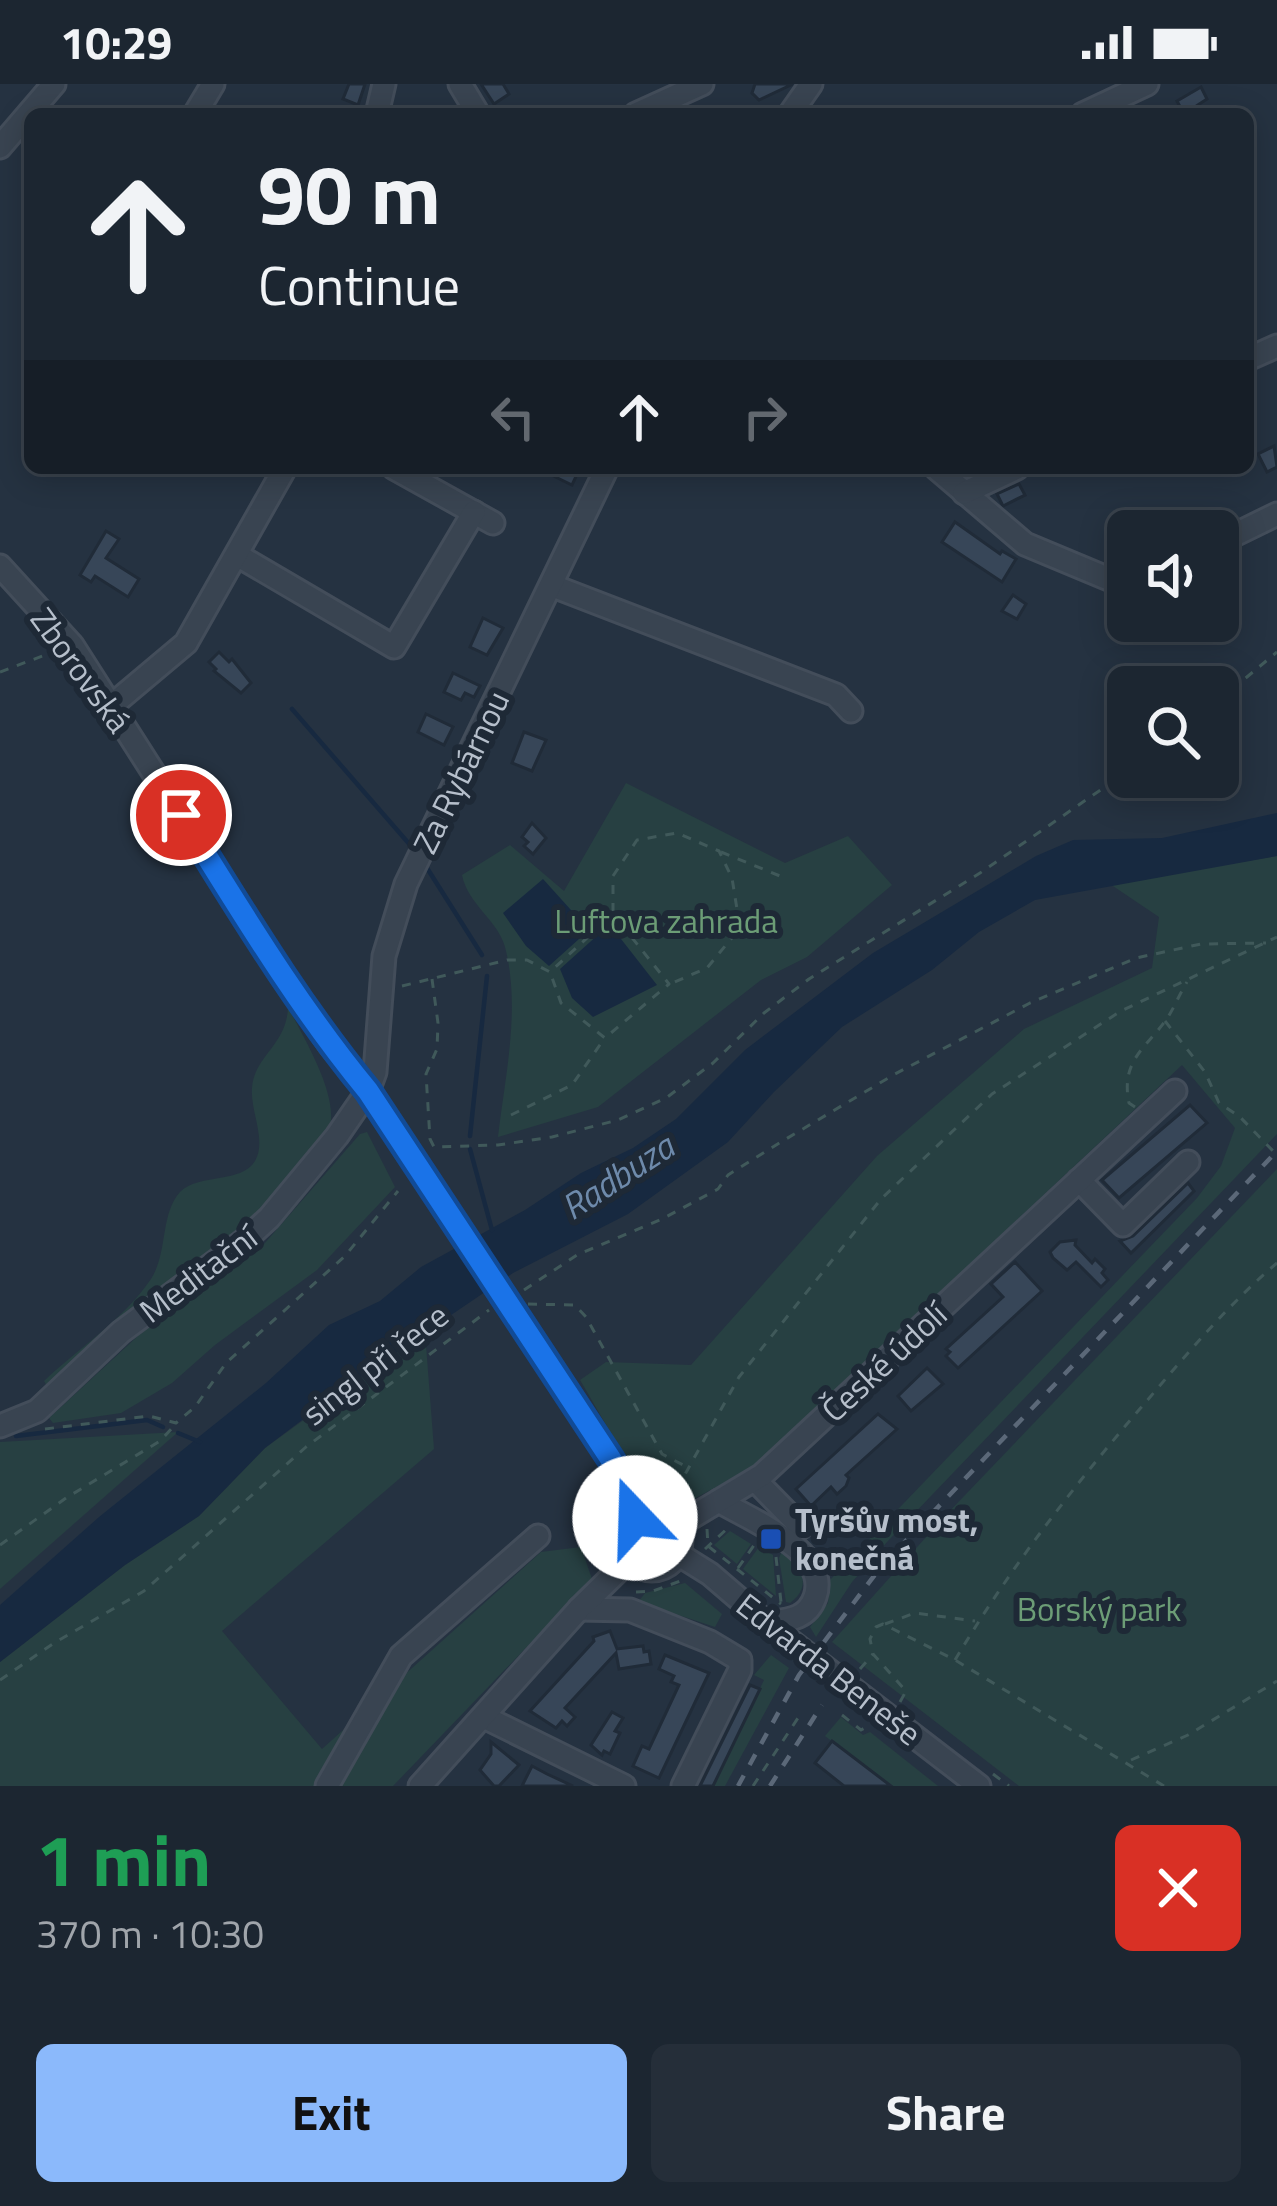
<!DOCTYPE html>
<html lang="en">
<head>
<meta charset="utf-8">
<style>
  :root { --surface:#1c2631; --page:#252e39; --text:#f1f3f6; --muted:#a0a5ab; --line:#3a434d; --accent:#8bb9fb }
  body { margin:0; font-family:"Titillium Web",sans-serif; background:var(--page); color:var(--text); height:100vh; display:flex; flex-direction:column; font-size:45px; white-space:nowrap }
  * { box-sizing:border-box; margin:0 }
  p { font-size:39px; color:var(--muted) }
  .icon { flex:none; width:66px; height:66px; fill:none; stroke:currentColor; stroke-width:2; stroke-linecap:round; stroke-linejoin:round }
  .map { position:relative; height:1702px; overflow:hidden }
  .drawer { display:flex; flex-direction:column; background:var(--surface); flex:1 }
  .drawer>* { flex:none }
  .hud { position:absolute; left:24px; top:24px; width:1230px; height:366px; border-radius:18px; box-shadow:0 6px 30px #0003,0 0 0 3px var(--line); background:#1c2631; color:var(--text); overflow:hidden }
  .fabs { position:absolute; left:1107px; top:426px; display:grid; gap:24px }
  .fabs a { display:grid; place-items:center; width:132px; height:132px; border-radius:18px; background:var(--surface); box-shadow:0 6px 30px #0003,0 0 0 3px var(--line); font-size:60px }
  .pin { position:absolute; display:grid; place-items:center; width:102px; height:102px; color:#fff; margin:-51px; border:6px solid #fff; border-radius:50%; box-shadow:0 3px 12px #0007 }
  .me { position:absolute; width:132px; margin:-66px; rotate:339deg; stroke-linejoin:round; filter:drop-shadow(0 0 9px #0008) }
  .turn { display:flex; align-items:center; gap:42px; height:252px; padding:0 36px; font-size:54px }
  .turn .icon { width:156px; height:156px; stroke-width:2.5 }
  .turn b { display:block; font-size:84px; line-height:102px }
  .lanes { display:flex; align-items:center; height:114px; padding:0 36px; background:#0003; justify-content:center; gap:60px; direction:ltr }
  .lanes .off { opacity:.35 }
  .round { display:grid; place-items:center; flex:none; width:126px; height:126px; border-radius:18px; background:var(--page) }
  .summary { display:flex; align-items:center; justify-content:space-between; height:204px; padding:0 36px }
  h1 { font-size:72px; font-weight:700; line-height:90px; color:#1e9e55 }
  .cta { display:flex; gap:24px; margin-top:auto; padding:24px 36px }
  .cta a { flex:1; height:138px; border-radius:18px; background:var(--accent); color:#111; font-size:48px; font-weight:700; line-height:138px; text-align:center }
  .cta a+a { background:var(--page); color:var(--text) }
  .status { display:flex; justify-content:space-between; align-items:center; height:84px; padding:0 60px; background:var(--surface); direction:ltr }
  .status svg { height:33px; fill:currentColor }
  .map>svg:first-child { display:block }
  .green { fill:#274042 }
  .water { fill:#172940 }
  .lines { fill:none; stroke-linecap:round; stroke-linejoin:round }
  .stream { stroke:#172940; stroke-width:4.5 }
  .building { fill:#374658; stroke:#202b38; stroke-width:3 }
  .minor-casing { stroke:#434d5a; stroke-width:27 }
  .path { stroke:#40595a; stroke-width:3; stroke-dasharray:9 9; stroke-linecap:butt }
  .minor { stroke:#394451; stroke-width:21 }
  .rail { stroke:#5b6878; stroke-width:4.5; stroke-dasharray:12 12; stroke-linecap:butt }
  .minor-bridge-casing { stroke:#434d5a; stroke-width:27; stroke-linecap:butt }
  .minor-bridge { stroke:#394451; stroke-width:21 }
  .route-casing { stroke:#114b97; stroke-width:30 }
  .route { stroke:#1a73e8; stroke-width:21 }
  .transit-dot { fill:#1a4fb4; stroke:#1e2936; stroke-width:4.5 }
  .labels { text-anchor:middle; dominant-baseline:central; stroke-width:12; stroke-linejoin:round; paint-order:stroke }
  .street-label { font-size:33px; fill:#b6bfcb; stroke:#1e2936 }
  .park-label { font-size:33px; fill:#6c9d76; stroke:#1e2936 }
  .poi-label { font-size:33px; font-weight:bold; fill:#b6bfcb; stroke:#1e2936; text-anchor:start }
  .water-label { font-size:36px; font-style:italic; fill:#6e8aab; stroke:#1e2936 }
</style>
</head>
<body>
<div class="status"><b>10:29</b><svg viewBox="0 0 49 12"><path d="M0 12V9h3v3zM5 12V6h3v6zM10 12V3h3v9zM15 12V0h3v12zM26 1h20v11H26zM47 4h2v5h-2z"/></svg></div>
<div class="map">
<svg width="1277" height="1702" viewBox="0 0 1277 1702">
  <rect width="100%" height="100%" fill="#253241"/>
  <g class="green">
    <path d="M626,699L785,779L848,752L892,801L807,873L761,896L598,1023L498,1053C505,992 521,924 505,863C498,836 468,821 462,791L510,761L564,807Z"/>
    <path d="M1277,772V1050L887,1458L852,1498L816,1553L810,1543L828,1519L830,1496L1197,1114L1221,1082L1235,1044L1182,981L754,1383L688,1418L675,1419C629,1389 607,1341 580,1296L606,1278L691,1281L877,1072L1024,945L1152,884L1159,833L1110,800Z"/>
    <path d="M288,923C303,953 338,1009 330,1043C317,1102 106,1260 50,1307L44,1297C79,1264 124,1235 151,1195C168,1169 160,1130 180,1108C199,1089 241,1100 255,1077C267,1056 250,1027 252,1004C254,972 287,961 288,923Z"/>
    <polygon points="367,1048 395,1103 317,1186 215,1261 172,1299 121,1329 53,1339 49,1334 164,1228 258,1167 360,1050"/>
    <polygon points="1277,1085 1277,1702 1019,1702 832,1558 945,1432"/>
    <polygon points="425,1248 434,1365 222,1547 322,1665 541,1468 581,1463 592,1495 393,1702 0,1702 0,1578 125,1481 199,1432 265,1364"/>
    <polygon points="178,1348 0,1505 0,1358"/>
    <path d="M654,1440L667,1446L670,1462L642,1472L636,1467C632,1452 639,1443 654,1440Z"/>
    <polygon points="730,1447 751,1460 737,1480 714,1461"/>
    <polygon points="759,1463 773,1471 776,1512 743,1485"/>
    <path d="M783,1465C800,1482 814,1501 790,1519L786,1518L779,1474Z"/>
    <polygon points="685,1499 722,1530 715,1543 648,1521 644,1525 636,1521 645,1509"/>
    <polygon points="771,1571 789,1584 725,1702 713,1702 764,1596 754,1591"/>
    <polygon points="841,1633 863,1651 870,1648 938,1702 891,1702 825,1652"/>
  </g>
  <g class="water">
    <polygon points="1277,729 1277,772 1035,816 979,848 932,886 842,943 774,1008 728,1058 628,1130 513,1189 351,1299 265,1364 199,1432 125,1481 0,1578 0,1521 99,1433 266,1299 329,1241 380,1217 421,1183 525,1126 581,1089 633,1064 676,1035 745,966 873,869 1036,772 1073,756 1162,754"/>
    <polygon points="543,795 589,846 549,882 526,862 503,829"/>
    <polygon points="614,846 657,901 593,933 572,914 560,885 600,849"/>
  </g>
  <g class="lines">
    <g class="stream">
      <polyline points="292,625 411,762"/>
      <polyline points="427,784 482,871"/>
      <polyline points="470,1052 487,892"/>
      <polyline points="470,1065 492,1146"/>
      <polyline points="178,1349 200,1358"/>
      <polyline points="16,1352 147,1336 163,1343"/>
    </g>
  </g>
  <g class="building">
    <polygon points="349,0 365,0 358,21 343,15"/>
    <polygon points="481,0 503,0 509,10 494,20"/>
    <polygon points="755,0 793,0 759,16 752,9"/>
    <polygon points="1201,3 1207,15 1184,30 1177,17"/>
    <polygon points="1274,362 1277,383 1267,388 1258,370"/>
    <polygon points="537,384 580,384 572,401"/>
    <polygon points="1019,400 1025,411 1003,422 997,410"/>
    <polygon points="955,438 1000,470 1002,467 1016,475 1002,498 942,458"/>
    <polygon points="106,447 119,455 106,474 139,495 128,513 95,492 91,498 80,491"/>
    <polygon points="1013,511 1026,520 1017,535 1002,527"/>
    <polygon points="483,534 503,544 487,571 470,563"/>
    <polygon points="219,568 229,578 232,575 251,599 241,609 214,587 216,585 209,578"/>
    <polygon points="453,589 480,602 474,613 465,609 461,616 444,608"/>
    <polygon points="426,630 453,643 444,661 418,648"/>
    <polygon points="524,648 546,656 532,687 512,679"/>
    <polygon points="532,739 546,754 533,770 524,762 528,758 522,753"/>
    <polygon points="1190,1021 1207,1039 1119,1114 1102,1096"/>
    <polygon points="1188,1099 1194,1107 1131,1169 1120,1157 1133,1152"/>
    <polygon points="1076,1156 1075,1161 1092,1179 1095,1175 1105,1185 1102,1189 1108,1196 1101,1203 1076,1178 1067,1186 1053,1174 1050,1168 1060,1158"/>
    <polygon points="1015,1178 1042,1207 958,1284 946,1272 950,1268 946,1265 1003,1213 991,1200"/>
    <polygon points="927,1284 943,1300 911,1327 898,1312"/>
    <polygon points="878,1330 897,1345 846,1391 849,1394 846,1402 837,1410 831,1403 811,1422 796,1405"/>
    <polygon points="610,1547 617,1565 643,1562 644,1568 649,1567 651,1580 619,1585 616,1569 565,1624 575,1633 567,1642 562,1637 556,1644 530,1627 594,1557 593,1553"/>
    <polygon points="665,1571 709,1589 659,1694 633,1682 642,1662 649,1665 679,1601 671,1598 674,1592 659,1585"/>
    <polygon points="750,1601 760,1605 713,1702 700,1702"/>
    <polygon points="612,1628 623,1634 615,1647 620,1649 610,1670 604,1667 602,1671 591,1661"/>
    <polygon points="832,1657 891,1702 844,1702 815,1679"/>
    <polygon points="491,1658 519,1681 499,1702 494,1702 480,1686 491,1670"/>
    <polygon points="532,1682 547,1690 573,1702 522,1702"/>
  </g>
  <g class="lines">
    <g class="minor-casing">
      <g id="minor">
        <polyline points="460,0 478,30"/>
        <polyline points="195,30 213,0"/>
        <polyline points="377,30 384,0"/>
        <polyline points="636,30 702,0"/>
        <polyline points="790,30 811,0"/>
        <polyline points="1083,30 1147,0"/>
        <polyline points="0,63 54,0"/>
        <polyline points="1248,275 1277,262"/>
        <polyline points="394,384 493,439"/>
        <polyline points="936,384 1025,460 1128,503"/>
        <polyline points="964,409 1017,384"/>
        <polyline points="1218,459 1277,430"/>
        <polyline points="237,471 394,563 474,428"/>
        <polyline points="0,482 72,561 273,876 330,961 368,1007 437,1112"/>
        <polyline points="553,502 836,611 851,627"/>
        <polyline points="111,622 186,559 285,384"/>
        <polyline points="1079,1096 1123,1141 1188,1078"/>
        <polyline points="538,1265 612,1377 642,1430"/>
        <polyline points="0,1342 37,1327 121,1248 246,1155 269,1134 337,1052 368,1007 375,988 384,872 406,800 607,384"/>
        <polyline points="755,1396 801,1443"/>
        <path d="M719,1417C750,1436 831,1467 815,1513C807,1536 787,1536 767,1539"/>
        <circle cx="652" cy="1457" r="29"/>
        <polyline points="677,1442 762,1391 1175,1007"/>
        <polyline points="678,1470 710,1490 767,1539 979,1702"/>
        <polyline points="579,1525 630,1526 710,1558 740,1576 740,1586 683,1702"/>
        <polyline points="484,1633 624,1702"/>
        <polyline points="327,1702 401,1572 538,1452"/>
        <polyline points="420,1702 579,1525 630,1475"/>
      </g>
    </g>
    <g class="path">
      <polyline points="0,588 53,568"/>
      <polyline points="1218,617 1277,568"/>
      <polyline points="721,768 780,792"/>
      <polyline points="613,828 613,792 637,756 677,749 719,767 732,794 740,844 707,884 670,900"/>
      <polyline points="432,895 438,939 437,965 426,990 430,1055 434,1063 498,1061 552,1053 618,1036 666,1014 713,979 764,929 809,895 980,789 1128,687"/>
      <polyline points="402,902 507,876 527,876 550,888 613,830 669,900 605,954 561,919 550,888"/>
      <polyline points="1165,937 1205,988 1219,1019 1240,1033 1277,1071"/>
      <path d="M1135,1023L1129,1019C1120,975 1148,963 1168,933C1175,922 1180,909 1187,898"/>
      <polyline points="511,1031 572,1001 604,955"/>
      <polyline points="524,1206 577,1171 662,1135 718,1105 728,1091 781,1058 895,990 1030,919 1136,874 1201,860 1266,859"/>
      <polyline points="528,1220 575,1221 586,1233 662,1370 687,1383"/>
      <polyline points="45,1345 149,1332 176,1339 195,1323 226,1279 345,1172 398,1107"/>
      <polyline points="668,1421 739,1293 881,1115 992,1010 1121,927 1277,853"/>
      <polyline points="707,1445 708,1462 781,1520"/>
      <polyline points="0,1461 66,1414 160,1357 175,1341"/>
      <polyline points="705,1465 729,1443"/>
      <polyline points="776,1473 781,1518"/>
      <polyline points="738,1484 757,1457"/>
      <polyline points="636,1508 653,1507 683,1496"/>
      <polyline points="885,1540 915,1529 975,1537"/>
      <path d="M955,1576C1011,1482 1079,1395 1151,1312C1191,1265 1230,1219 1277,1179"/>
      <polyline points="860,1585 873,1570"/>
      <polyline points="0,1596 54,1559 144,1507 306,1363 489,1226"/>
      <polyline points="900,1618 906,1607 873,1570 870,1555 876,1543 883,1540 955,1576 1164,1702"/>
      <polyline points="842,1631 861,1646 870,1641"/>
      <polyline points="1131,1676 1188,1651 1277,1597"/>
      <polyline points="993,1690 1009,1702"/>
      <polyline points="753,1702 798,1634"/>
    </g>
    <use href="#minor" class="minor"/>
    <g class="rail">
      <polyline points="738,1702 799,1591 880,1484 1277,1067"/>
      <polyline points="770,1702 822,1621"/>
    </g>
    <g class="minor-bridge-casing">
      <polyline id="minor-bridge" points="437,1112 538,1265"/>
    </g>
    <use href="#minor-bridge" class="minor-bridge"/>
  </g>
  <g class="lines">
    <g class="route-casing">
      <path id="route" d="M181,731C240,825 297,921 368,1007L612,1377L642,1430L635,1434"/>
    </g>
    <use href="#route" class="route"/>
  </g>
  <rect class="transit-dot" x="759" y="1443" width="24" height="24" rx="6"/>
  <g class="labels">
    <g class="street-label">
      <text transform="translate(81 586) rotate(54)">Zborovská</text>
      <text transform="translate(461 688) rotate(-64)">Za Rybárnou</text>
      <text transform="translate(198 1190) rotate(-37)">Meditační</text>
      <text transform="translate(884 1278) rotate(-43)">České údolí</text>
      <text transform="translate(375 1280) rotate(-38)">singl při řece</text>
      <text transform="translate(829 1585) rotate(38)">Edvarda Beneše</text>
    </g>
    <g class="park-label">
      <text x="666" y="837">Luftova zahrada</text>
      <text x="1099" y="1525">Borský park</text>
    </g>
    <g class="poi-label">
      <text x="795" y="1436">Tyršův most,<tspan x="795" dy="38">konečná</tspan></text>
    </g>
    <g class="water-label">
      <text transform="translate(617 1092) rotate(-33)">Radbuza</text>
    </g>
  </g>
</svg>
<div class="fabs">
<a><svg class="icon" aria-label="sound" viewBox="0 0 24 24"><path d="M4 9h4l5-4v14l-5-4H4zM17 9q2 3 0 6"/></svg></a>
<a><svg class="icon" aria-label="search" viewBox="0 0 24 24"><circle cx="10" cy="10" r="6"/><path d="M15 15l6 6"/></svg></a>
</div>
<div class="pin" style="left:181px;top:731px;background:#d93025"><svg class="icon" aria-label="arrive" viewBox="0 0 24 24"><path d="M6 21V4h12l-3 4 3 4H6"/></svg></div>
<svg class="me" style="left:635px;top:1434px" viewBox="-20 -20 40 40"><circle r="19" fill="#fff"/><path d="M0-13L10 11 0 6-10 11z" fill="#1a73e8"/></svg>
<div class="hud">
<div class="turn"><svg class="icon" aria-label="ahead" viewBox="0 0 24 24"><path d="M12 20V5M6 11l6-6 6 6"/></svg><div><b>90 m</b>Continue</div></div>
<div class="lanes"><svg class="icon off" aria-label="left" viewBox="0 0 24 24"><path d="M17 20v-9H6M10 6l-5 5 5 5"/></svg><svg class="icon" aria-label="ahead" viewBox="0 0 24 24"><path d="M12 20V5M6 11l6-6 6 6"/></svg><svg class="icon off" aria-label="right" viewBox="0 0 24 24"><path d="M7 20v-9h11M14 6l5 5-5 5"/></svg></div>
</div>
</div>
<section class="drawer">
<div class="summary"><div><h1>1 min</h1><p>370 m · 10:30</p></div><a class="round" style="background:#d93025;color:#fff"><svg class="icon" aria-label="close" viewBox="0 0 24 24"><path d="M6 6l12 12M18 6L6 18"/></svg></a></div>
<div class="cta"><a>Exit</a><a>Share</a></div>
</section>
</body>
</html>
